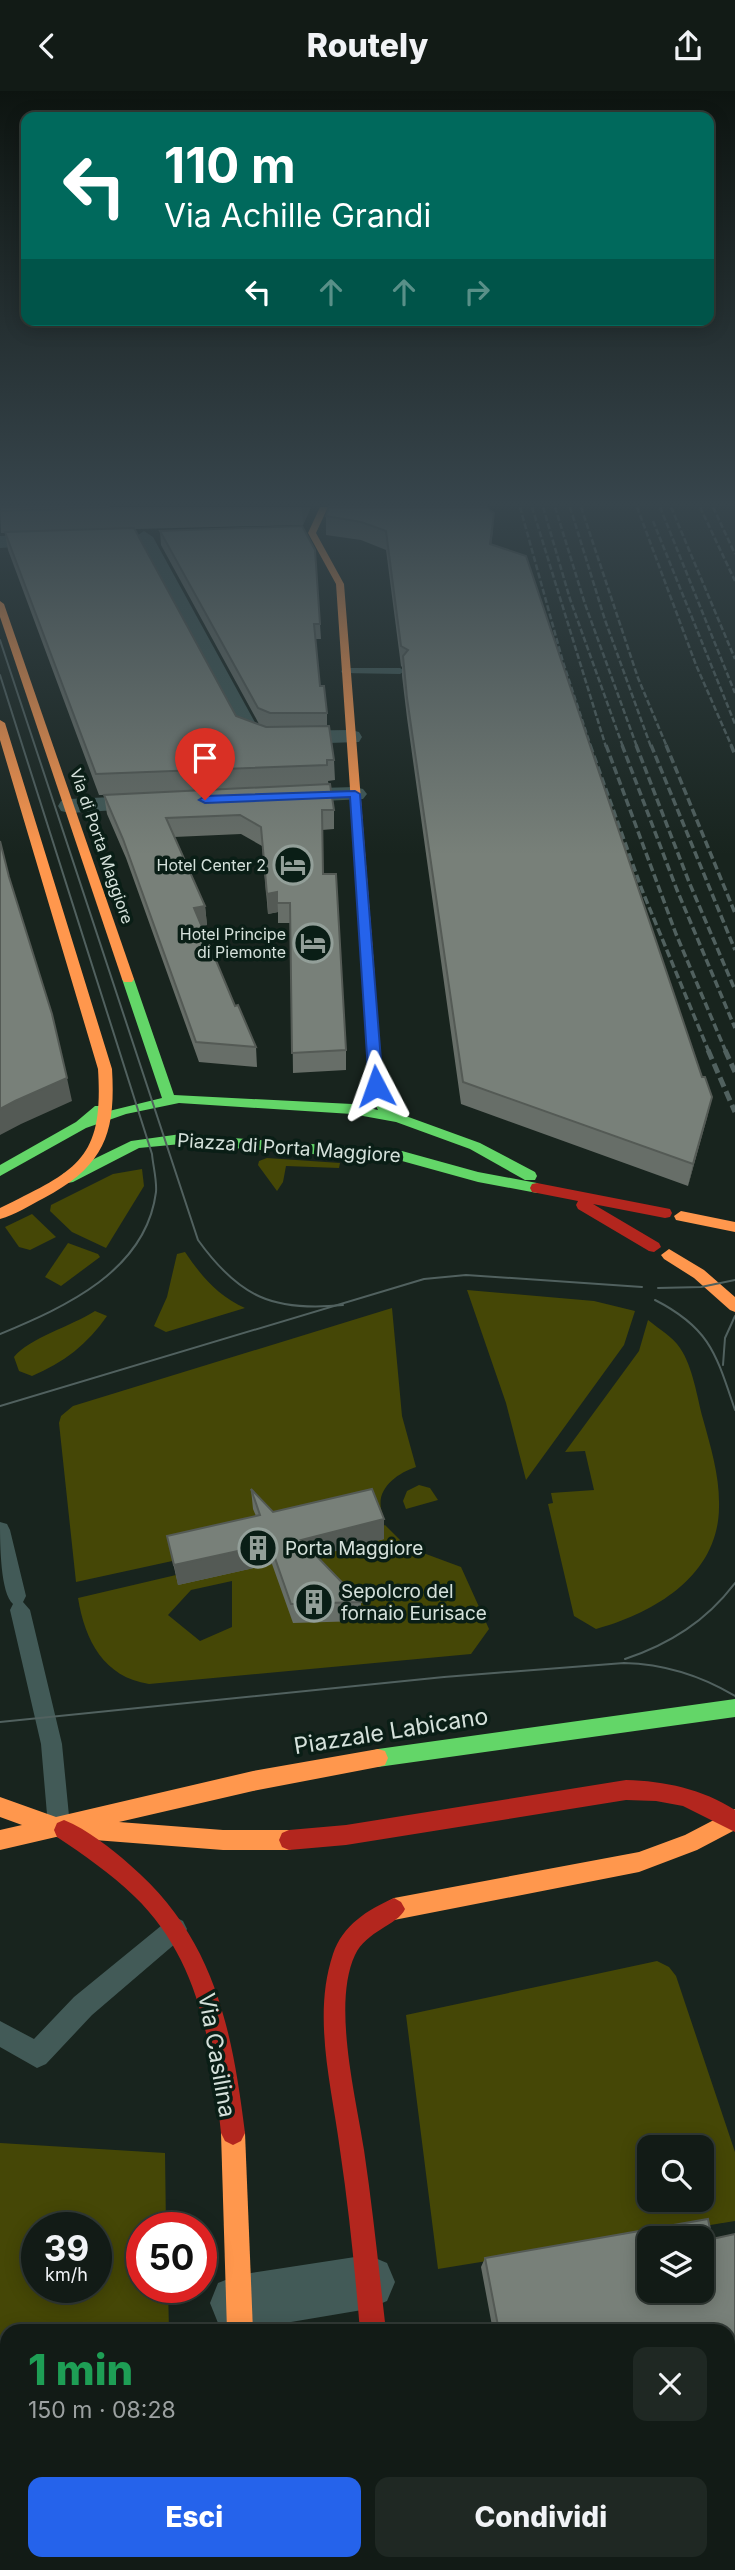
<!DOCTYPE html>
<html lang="it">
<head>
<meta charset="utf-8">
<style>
  :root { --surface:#121b16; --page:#1f2823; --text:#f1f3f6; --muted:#9ca1a1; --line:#313935; --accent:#2563eb }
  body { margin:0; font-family:Inter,sans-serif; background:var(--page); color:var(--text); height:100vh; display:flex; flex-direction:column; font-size:26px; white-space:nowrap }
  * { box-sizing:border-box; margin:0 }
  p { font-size:23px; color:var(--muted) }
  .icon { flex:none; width:38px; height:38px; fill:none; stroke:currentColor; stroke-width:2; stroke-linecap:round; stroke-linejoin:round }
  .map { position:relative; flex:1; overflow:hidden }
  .sheet { position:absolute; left:0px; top:2233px; width:735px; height:247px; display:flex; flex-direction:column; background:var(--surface); border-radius:21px 21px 0 0; box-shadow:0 4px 18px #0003,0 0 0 2px var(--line) }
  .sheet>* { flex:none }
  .hud { position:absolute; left:21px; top:21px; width:693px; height:214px; border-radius:14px; box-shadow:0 4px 18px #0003,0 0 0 2px var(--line); background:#00695c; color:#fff; overflow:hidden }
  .controls { position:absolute; left:637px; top:2044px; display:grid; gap:14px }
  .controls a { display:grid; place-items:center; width:77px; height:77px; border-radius:14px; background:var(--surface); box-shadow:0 4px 18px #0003,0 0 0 2px var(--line); font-size:35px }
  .speed { position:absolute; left:21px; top:2121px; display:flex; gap:14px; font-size:35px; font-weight:700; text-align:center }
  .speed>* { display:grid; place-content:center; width:91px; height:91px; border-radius:50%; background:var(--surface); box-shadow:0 4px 18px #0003,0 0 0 2px var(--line); line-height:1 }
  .speed small { font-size:18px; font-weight:400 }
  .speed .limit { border:10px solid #d22; background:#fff; color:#111 }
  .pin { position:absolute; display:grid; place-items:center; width:60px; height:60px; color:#fff; margin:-72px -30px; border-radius:50% 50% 50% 0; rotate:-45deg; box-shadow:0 0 7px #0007 }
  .pin .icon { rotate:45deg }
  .me { position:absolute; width:77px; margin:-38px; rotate:356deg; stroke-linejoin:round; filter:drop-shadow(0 0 5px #0008) }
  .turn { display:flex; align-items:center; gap:24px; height:147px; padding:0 28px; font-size:32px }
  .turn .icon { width:91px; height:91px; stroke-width:2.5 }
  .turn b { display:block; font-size:49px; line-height:60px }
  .lanes { display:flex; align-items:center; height:66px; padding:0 28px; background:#0003; justify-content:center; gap:35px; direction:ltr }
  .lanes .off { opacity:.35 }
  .round { display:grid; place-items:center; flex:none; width:74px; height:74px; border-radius:14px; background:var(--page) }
  .summary { display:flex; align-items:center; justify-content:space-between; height:119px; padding:0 28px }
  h1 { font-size:42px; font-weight:800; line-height:52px; color:#1e9e55 }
  .button { display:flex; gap:14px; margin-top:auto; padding:14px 28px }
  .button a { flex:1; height:80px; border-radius:14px; background:var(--accent); color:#fff; font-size:28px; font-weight:800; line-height:80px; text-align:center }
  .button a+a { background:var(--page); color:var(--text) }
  header { display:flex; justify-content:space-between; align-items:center; height:91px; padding:0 28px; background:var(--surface); font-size:32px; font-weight:800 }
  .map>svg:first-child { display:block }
  .green { fill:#454706; fill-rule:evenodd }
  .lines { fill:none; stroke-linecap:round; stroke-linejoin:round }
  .lane { fill:#425a57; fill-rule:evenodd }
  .street { fill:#425a57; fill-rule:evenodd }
  .fast { fill:#63d668; fill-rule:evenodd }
  .slow { fill:#ff974d; fill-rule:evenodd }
  .jam { fill:#b3261e; fill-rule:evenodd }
  .tram { stroke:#51615f; stroke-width:2 }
  .rail-far2 { stroke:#51615f; stroke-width:2.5; stroke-dasharray:6 2.5; stroke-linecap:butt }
  .rail-far1 { stroke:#51615f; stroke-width:3.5; stroke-dasharray:8 3.5; stroke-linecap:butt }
  .rail { stroke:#51615f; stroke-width:5; stroke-dasharray:10 5; stroke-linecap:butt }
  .wall { fill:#676e68; fill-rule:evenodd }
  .shaded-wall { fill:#545a55 }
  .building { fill:#788079; stroke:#545a55; stroke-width:2; fill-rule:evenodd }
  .route { fill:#2563eb; stroke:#184099; stroke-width:2 }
  .labels { text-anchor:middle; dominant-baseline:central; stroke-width:7; stroke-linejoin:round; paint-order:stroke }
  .far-street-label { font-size:16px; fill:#d5e1db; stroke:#0a1e16 }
  .far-poi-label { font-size:16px; fill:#d5e1db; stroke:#0a1e16; text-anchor:end }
  .street-label { font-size:19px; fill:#d5e1db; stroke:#0a1e16 }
  .poi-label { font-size:19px; fill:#d5e1db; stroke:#0a1e16; text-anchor:start }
  .near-street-label { font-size:23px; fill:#d5e1db; stroke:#0a1e16 }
</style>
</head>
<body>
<header><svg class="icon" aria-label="back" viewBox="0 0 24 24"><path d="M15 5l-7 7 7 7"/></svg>Routely<svg class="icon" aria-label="share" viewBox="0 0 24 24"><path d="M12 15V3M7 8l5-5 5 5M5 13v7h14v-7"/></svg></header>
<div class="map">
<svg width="735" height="2479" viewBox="0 0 735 2479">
  <rect width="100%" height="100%" fill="#18241e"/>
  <g class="green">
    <polygon points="267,1067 340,1072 339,1077 286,1075 283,1091 277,1100 258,1074 259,1070"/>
    <polygon points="142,1078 144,1095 106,1157 72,1141 50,1120 51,1114 113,1083"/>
    <polygon points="32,1123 56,1146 30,1159 19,1156 5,1136"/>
    <polygon points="68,1152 98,1163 100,1166 61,1195 45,1186"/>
    <path d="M185,1161C202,1186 218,1205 245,1217L166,1241L154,1235L167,1206L177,1163Z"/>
    <polygon points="467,1199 594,1210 635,1220 624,1254 526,1389 506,1312"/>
    <path d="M392,1217L402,1325L416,1376C395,1383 373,1400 383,1424L76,1491L59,1332L61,1325L73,1315Z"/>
    <path d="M95,1220L107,1225C88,1253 63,1272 32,1285L19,1280L14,1266C29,1247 72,1235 95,1220Z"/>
    <path d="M648,1229C659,1238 673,1246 680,1257C693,1276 697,1306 703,1328C711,1357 720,1386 719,1417C718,1485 654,1522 596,1538L574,1525L548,1413L553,1412L551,1402L594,1399L585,1360L565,1361L639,1260Z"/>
    <polygon points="419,1394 430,1397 438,1409 406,1418 403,1410 407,1400"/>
    <path d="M385,1434L407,1456L461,1476L489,1538L471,1563L149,1593C104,1586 85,1550 78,1507L176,1484L178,1493L308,1465ZM232,1490V1536L200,1550L168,1524L191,1499Z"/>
    <path d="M657,1870L669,1876L676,1885L735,2061V2130L438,2178L406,1924ZM649,2056H702V2109H649Z"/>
    <path d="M0,2052L165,2062L166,2137H142V2196H168L169,2240H7V2473H174V2479H0ZM37,2137H96V2196H37Z"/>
  </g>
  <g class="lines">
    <g class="lane">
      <polygon points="346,577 400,577 405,580 400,583 342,582 341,580"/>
      <path d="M0,1431L7,1433L10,1439L26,1505L23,1511L30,1519L62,1653L70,1735L67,1743L59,1746L51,1743L48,1735L41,1653L10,1519L13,1513C0,1502 0,1450 0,1431Z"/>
      <polygon points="175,1826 183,1830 187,1838 183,1846 92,1924 46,1973 37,1977 0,1956 0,1930 34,1948 74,1906 167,1830"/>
    </g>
    <g class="street">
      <polygon points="144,440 153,446 257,635 270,640 351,639 359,641 362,646 359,651 267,654 240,644 135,446"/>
      <polygon points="53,443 62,449 60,453 0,457 0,445"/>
      <polygon points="355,696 363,698 367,703 363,708 284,712 276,710 272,705 276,700 284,698"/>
      <polygon points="154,704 163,706 166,711 163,716 70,722 61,720 58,715 61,710 70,708"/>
      <polygon points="368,2164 387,2172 395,2191 387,2210 368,2218 238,2240 218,2232 210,2212 218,2192 238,2184"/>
    </g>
    <g class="fast">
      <polygon points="128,884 134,888 174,1004 352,1013 378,1019 370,1003 363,888 365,885 373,885 384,1003 391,1017 403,1024 480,1052 535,1081 537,1085 535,1089 525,1089 470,1058 396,1031 352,1023 179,1012 126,1023 86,1037 0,1085 0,1074 76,1031 95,1015 105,1015 105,1021 162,1007 122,888"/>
      <polygon points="181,1043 402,1060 478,1081 537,1092 544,1097 537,1102 478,1091 402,1070 181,1053 139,1057 73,1091 68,1092 61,1087 63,1083 131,1050"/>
      <polygon points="735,1608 735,1626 378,1676 371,1674 368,1667 371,1660 378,1658"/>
    </g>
    <g class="slow">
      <polygon points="320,416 328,416 316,442 344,493 375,888 369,892 363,888 336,493 308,442"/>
      <polygon points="0,510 4,513 134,888 132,891 124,891 122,888 0,526"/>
      <path d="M0,629L5,632L112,978C116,1043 104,1075 44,1107C30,1114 15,1124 0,1128V1117C76,1079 104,1070 98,978L0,649Z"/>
      <polygon points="681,1120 735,1131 735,1141 676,1129 674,1125"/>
      <polygon points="669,1158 704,1179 735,1206 735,1221 730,1219 694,1187 664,1168 661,1164"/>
      <polygon points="378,1658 385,1660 388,1667 385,1674 378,1676 253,1700 119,1731 223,1739 289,1739 296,1742 299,1749 296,1756 289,1759 223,1759 56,1746 0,1759 0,1739 22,1734 0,1726 0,1706 56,1726 253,1680"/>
      <polygon points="735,1718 735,1739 697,1759 639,1781 394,1829 387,1825 383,1818 387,1811 394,1807 639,1761 685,1744"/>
      <polygon points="233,2030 241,2034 245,2042 253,2240 227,2240 221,2042 225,2034"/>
      <polygon points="384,2473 412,2473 413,2479 385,2479"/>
    </g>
    <g class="jam">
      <polygon points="537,1092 670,1118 672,1122 670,1126 665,1127 593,1113 659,1152 661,1156 654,1161 649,1160 578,1118 576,1114 578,1110 532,1101 530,1097 532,1093"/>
      <path d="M626,1689C665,1690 702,1698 735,1719V1741L683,1715L656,1710L626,1709L346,1754L289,1759L282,1756L279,1749L282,1742L289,1739L346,1734Z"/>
      <path d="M64,1729C88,1739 111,1757 130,1774C214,1846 232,1937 245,2042L241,2050L233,2054L225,2050L221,2042C212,1956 200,1868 134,1805C110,1782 84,1764 57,1746L54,1739L57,1732Z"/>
      <path d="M394,1807L401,1811L405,1818C398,1834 366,1840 355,1864C332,1913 356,2006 364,2059C373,2119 379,2180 386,2240H360C355,2180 349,2119 340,2059C332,1996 312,1926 333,1863C343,1834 367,1819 394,1807Z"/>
      <rect x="240" y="2473" width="28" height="6"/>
    </g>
    <g class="tram">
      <path d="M0,549L198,1149C239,1206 273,1221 343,1214"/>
      <path d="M0,584L152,1063C153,1075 157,1089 156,1101C146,1180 65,1216 0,1243"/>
      <polyline points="658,1197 701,1196 735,1189"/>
      <path d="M655,1209C710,1237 716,1263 735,1319"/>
      <polyline points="723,1274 725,1247 735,1225"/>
      <polyline points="0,1315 424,1188 466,1184 642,1196"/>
      <path d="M625,1568C670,1553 706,1530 735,1492"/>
      <path d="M0,1631L444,1586L624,1572C665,1573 700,1584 735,1605"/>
    </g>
    <g class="rail-far2">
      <polyline points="520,416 563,571 591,656"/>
      <polyline points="532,416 606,656"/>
      <polyline points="543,416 570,508 623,656"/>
      <polyline points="555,416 585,513 637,656"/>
      <polyline points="570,416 605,529 651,656"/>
      <polyline points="581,416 638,587 667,656"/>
      <polyline points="637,416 696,574 732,656"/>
      <polyline points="660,416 735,602"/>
      <polyline points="671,416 735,568"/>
      <polyline points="700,416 735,490"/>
      <polyline points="713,416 735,463"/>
      <polyline points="653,430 735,633"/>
    </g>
    <g class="rail-far1">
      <polyline points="590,654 642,799 709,961"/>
      <polyline points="606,654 676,843 726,961"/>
      <polyline points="622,654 677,799 735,937"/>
      <polyline points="636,654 689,791 735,899"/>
      <polyline points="651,654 735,859"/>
      <polyline points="666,654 735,822"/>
      <polyline points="731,654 735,664"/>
    </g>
    <g class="rail">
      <polyline points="708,959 735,1021"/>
      <polyline points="725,959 735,981"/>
    </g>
  </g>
  <g class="wall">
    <polygon points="0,416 311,416 303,434 135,438 236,625 267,636 259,633 161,454 160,440 320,533 321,548 315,548 320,595 327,622 327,635 334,669 335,689 328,690 334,719 334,738 322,739 323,783 346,959 346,979 293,982 291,832 278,832 278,821 268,823 262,755 241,743 174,746 205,815 207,834 202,835 235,915 256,956 257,976 199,971 126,767 107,723 104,704 99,704 8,459 5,442 1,442"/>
    <polygon points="326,425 493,440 491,453 702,986 712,1006 688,1095 461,1013 407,627 402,585 402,576 401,575 386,459 361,449 326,444"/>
    <polygon points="251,1398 273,1421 384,1428 384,1448 316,1465 361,1511 361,1530 293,1532 272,1473 178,1494 167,1445 256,1425 253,1418"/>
    <path d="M708,2128L712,2148L735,2143V2479H480L483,2473H728V2240H493L481,2176L485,2167ZM649,2147H702V2200H649Z"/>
  </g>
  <g class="shaded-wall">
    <polygon points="302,416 311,416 303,434"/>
    <polygon points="494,422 493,440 489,472 490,453"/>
    <polygon points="277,801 278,821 268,823 267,803"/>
    <polygon points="205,815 207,834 196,836 194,817"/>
    <polygon points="67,987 72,1010 21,1033 0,1044 0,1018 15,1010"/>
    <polygon points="712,1006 707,1027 688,1095 693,1073"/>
    <polygon points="384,1428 384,1448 302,1468 301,1449"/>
    <polygon points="270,1453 272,1473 178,1494 174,1474"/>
  </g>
  <g class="building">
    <polygon points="0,416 110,416 0,420"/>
    <polygon points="329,416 486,416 494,422 490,453 526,465 702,986 705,986 712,1006 693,1073 463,991 407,607 403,565 408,559 401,555 386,440 361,431 326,425"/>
    <polygon points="302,435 315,459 320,533 314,533 320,595 324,595 327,622 270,622 258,617 160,440"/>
    <polygon points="134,437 236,625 266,636 329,635 334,669 327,669 327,674 96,683 5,441"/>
    <polygon points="330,693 334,719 322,719 323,783 336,783 346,959 292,962 290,812 277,812 277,801 267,803 261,736 240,724 166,727 205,815 194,817 235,915 238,914 256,956 196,951 123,748 104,704"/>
    <polygon points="0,750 9,786 52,923 67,987 15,1010 0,1018"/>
    <polygon points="251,1398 273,1421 372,1398 384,1428 301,1449 361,1511 291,1513 270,1453 174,1474 167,1445 260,1424"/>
    <path d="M708,2128L712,2148L735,2143V2479H485L488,2473H728V2240H499L485,2167ZM649,2147H702V2200H649Z"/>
  </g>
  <linearGradient id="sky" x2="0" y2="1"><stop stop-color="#0d1410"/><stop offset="0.54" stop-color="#37454c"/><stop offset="1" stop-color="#37454c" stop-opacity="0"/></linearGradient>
  <rect width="735" height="764" fill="url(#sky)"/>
  <polygon class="route" points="355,700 360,703 383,995 376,999 369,995 350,706 205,712 199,709 205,705"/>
  <defs>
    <g id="hotel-ring" transform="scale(2.0125)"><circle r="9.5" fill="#0a1e16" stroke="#939f99" stroke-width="1.5"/><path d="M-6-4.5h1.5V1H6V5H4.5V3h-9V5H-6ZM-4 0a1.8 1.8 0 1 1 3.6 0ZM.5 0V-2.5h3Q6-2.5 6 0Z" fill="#939f99"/></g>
    <g id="building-ring" transform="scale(2.0125)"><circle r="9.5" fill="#0a1e16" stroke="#939f99" stroke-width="1.5"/><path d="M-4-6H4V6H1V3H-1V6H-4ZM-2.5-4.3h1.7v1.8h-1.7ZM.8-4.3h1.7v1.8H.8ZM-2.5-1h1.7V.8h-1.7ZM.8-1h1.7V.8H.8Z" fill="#939f99"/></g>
  </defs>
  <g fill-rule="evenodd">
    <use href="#hotel-ring" x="293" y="774"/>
    <use href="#hotel-ring" x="313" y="852"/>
    <use href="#building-ring" x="258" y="1457"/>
    <use href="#building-ring" x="314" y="1511"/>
  </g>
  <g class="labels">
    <g class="far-street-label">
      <text transform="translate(102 755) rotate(71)">Via di Porta Maggiore</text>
    </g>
    <g class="far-poi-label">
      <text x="266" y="774">Hotel Center 2</text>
      <text x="286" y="843">Hotel Principe<tspan x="286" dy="18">di Piemonte</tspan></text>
    </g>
    <g class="street-label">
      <text transform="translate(289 1057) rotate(4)">Piazza di Porta Maggiore</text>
    </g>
    <g class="poi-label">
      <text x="285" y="1457">Porta Maggiore</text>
      <text x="341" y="1500">Sepolcro del<tspan x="341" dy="22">fornaio Eurisace</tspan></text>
    </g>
    <g class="near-street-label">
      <text transform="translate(391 1640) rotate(-9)">Piazzale Labicano</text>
      <text transform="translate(217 1964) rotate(80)">Via Casilina</text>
    </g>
  </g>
</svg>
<div class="controls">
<a><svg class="icon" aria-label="search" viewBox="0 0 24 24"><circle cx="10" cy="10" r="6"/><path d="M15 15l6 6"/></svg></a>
<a><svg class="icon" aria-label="layers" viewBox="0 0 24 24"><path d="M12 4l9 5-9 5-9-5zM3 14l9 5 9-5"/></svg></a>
</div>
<div class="speed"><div>39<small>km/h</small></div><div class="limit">50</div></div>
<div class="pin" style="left:205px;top:709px;background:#d93025"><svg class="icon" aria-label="arrive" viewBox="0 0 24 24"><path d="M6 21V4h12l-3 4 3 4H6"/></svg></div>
<svg class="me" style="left:376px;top:995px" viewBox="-20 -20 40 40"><path d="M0-17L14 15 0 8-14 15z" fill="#2563eb" stroke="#fff" stroke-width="4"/></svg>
<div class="hud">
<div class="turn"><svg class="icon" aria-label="left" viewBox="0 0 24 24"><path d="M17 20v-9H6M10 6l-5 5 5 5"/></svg><div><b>110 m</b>Via Achille Grandi</div></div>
<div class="lanes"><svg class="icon" aria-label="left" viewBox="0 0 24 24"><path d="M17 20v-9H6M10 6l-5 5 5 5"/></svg><svg class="icon off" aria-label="ahead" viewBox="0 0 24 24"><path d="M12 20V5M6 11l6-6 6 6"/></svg><svg class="icon off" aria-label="ahead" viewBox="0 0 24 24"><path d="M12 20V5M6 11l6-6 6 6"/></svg><svg class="icon off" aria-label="right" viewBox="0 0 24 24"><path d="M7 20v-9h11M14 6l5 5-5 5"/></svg></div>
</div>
<section class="sheet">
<div class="summary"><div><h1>1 min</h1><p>150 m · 08:28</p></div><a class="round"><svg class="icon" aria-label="close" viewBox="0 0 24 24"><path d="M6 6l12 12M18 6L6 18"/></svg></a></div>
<div class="button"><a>Esci</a><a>Condividi</a></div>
</section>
</div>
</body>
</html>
